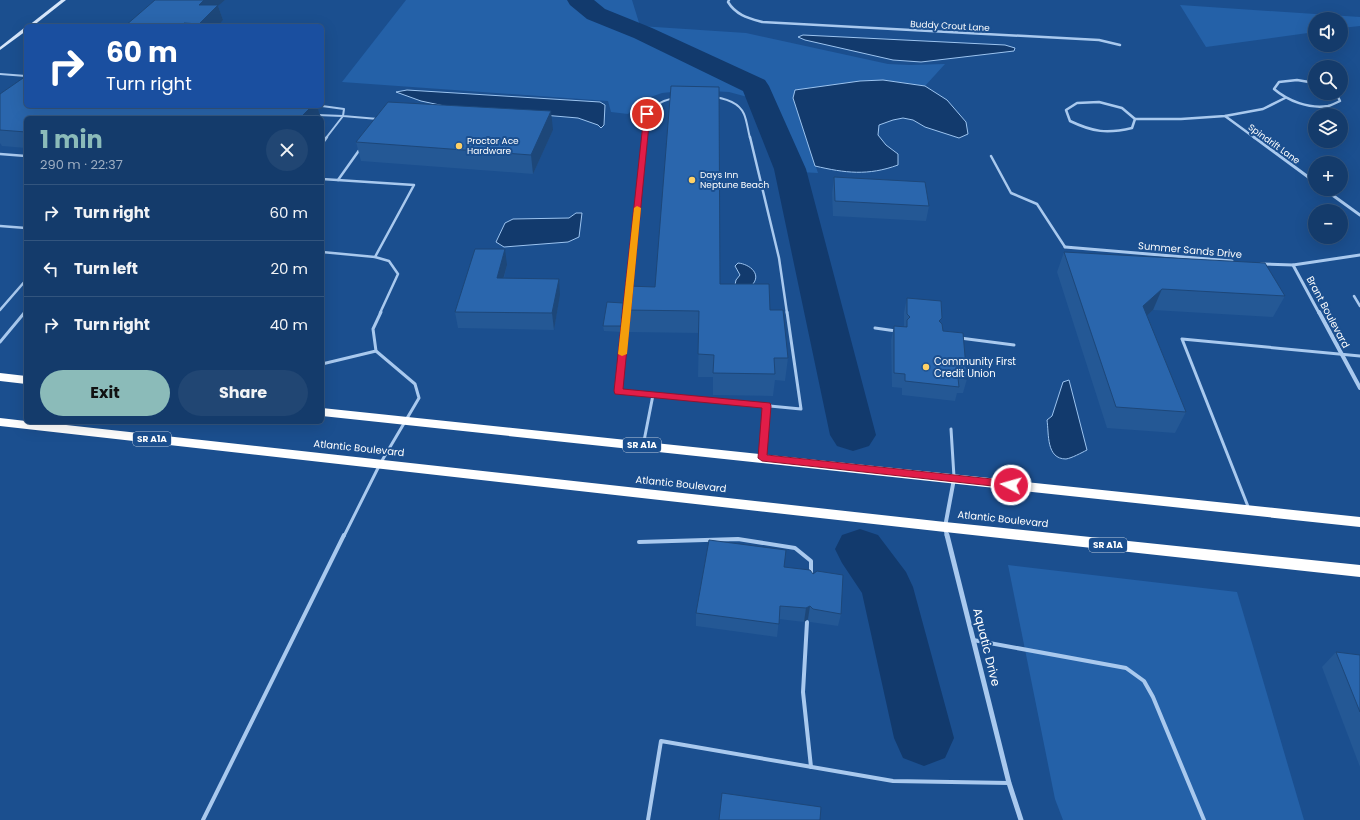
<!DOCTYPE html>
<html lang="en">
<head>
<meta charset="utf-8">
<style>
  :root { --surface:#143b6b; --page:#214673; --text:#f1f3f6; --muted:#9dadc1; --line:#33557e; --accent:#8bbbb9 }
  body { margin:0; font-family:Poppins,sans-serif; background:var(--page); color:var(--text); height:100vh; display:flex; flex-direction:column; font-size:15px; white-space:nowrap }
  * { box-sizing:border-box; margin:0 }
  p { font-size:13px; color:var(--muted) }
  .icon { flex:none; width:22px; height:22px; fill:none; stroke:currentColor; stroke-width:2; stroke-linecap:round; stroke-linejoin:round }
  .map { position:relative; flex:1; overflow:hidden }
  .side { position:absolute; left:24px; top:116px; width:300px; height:308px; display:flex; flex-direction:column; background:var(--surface); border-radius:6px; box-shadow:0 4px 16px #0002,0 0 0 1px var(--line) }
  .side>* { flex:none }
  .guide { position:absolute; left:24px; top:24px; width:300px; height:84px; border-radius:6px; box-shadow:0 4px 16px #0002,0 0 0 1px var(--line); background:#1a4fa0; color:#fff; overflow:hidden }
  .controls { position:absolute; left:1308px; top:12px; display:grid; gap:8px }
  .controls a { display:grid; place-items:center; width:40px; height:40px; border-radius:50%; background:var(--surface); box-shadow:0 4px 16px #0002,0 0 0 1px var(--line); font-size:20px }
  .pin { position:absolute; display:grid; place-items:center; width:34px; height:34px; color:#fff; margin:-17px; border:2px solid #fff; border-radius:50%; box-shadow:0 1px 4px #0007 }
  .me { position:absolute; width:44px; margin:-22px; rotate:276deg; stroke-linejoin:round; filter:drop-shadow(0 0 3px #0008) }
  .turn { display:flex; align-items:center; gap:14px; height:84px; padding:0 16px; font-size:18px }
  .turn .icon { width:52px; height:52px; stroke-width:2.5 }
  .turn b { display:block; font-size:28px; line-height:34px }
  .round { display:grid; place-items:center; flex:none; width:42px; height:42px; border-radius:21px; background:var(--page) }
  .head { display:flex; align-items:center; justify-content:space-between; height:68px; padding:0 16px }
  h1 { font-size:24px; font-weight:700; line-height:30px; color:var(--accent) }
  .primary-button { display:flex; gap:8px; margin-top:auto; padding:8px 16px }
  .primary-button a { flex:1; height:46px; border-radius:24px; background:var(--accent); color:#111; font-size:16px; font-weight:700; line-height:46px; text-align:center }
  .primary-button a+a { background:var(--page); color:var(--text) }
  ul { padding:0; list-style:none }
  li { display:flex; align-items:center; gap:12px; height:56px; padding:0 16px; border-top:1px solid var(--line) }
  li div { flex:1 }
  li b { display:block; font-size:15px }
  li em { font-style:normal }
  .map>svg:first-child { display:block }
  .green { fill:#2461a8 }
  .water { fill:#123a6d; stroke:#9cc4f0 }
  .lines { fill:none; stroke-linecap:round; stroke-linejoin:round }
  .river { fill:#123a6d; fill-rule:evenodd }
  .lane-far3 { stroke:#a9c9ee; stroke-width:2 }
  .lane-far2 { stroke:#a9c9ee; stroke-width:2.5 }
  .lane-far1 { stroke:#a9c9ee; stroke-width:3 }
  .lane { stroke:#a9c9ee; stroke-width:4 }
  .street-far3 { stroke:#a9c9ee; stroke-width:2.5 }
  .street-far2 { stroke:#a9c9ee; stroke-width:3 }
  .street-far1 { stroke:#a9c9ee; stroke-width:4 }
  .street { stroke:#a9c9ee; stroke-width:5 }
  .secondary { fill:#d6e6fa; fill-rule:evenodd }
  .highway { fill:#fff; fill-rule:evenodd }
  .wall { fill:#245895 }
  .shaded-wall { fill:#1d4779 }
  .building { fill:#2a66ad; stroke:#1d4779 }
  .route { fill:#e11d48; stroke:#92132f }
  .slow { fill:#f59e0b }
  .poi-dot { fill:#ffd166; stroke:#1b4f8f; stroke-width:1.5 }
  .labels { text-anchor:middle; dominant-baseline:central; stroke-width:4; stroke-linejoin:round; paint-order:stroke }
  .far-street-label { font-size:9px; fill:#fff; stroke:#1b4f8f }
  .far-poi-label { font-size:9px; fill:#fff; stroke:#1b4f8f; text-anchor:start }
  .shield { fill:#1b4f8f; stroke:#bbcadd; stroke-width:1 }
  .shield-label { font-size:9px; font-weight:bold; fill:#fff }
  .street-label { font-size:10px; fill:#fff; stroke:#1b4f8f }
  .poi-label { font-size:10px; fill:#fff; stroke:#1b4f8f; text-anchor:start }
  .near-street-label { font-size:12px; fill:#fff; stroke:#1b4f8f }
</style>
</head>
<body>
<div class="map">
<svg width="1360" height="820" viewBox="0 0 1360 820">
  <rect width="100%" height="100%" fill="#1b4f8f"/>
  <g class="green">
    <polygon points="406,0 632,0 640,26 746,33 888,64 910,65 945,64 925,86 883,80 860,81 795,90 793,98 818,173 783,171 755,99 729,92 692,90 662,93 642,100 628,114 611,112 608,101 342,82"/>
    <polygon points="1180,5 1360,17 1360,26 1341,28 1341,19 1315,19 1315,32 1206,47"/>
    <polygon points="1008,565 1237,592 1304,820 1063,820 1055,799"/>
  </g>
  <g class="water">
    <polygon points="803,35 1005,45 1015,48 1014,51 921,62 893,60 805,40 798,37"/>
    <path d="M883,80L925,86L947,100L966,122L968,134L959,138L925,127L913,120L903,118L893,120L879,125L878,135L886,145L898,154V165C868,176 845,173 815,166L793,98L795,90L860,81Z"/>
    <polygon points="407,90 600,102 605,105 604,125 601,128 598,125 578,118 449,107 421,101 396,92"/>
    <polygon points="576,213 582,213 579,237 568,242 504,247 496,242 505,223 513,219 569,218"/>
    <path d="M738,263C750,264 763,275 751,286L735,285L736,280L740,275L735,266Z"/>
    <path d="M1069,380L1087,450C1081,453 1072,458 1066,459C1046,459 1049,434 1047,420L1052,416L1063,382Z"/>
  </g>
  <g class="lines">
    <g class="river">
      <polygon points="567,0 594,0 605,9 652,28 765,80 769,86 806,169 876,435 869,446 853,451 837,446 830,435 774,169 743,91 634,38 587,19 570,5"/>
      <polygon points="860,529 878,535 906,572 913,587 954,738 945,758 924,766 903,758 894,738 862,593 842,563 835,549 842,535"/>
    </g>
    <g class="lane-far3">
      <polyline points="0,74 26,76"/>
      <polyline points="322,106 344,109 343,116 378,119"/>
      <polyline points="317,115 343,116 326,138"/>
      <path d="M644,138L647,114C652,110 658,103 664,101C684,94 734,91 744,114C747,121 748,131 750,138"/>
    </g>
    <g class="lane-far2">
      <polyline points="750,137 779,258 787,313"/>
      <polyline points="322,144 327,137"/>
      <polyline points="0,154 26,156"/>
      <polyline points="991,156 1011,193 1037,204 1065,247"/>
      <polyline points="322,179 414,185 375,257"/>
      <polyline points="338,180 360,149"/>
      <polyline points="0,226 26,228"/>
      <polyline points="322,252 375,257 389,261 398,274 380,313"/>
      <polyline points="1354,296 1360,306"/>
      <polyline points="0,310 26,280"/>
      <polyline points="24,313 26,311"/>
      <polyline points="626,313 645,137"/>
    </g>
    <g class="lane-far1">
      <polyline points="626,312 618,391 801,409 787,312"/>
      <polyline points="875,328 896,331"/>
      <polyline points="960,338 1014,345"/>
      <polyline points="0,342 25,312"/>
      <polyline points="322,364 376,351"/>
      <polyline points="951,429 954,477"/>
      <polyline points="643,446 653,395"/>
      <polyline points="762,458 767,406"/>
      <polyline points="1249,509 1182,339 1360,356"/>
      <polyline points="344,536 380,464 419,398 415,384 376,351 373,329 381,312"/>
    </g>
    <g class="lane">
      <polyline points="639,542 738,539 795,548 811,561 811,574"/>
      <polyline points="807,622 803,692 811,767"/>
      <polyline points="973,640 1126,668 1144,681 1153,697 1204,820"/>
      <polyline points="203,820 344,535"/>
      <polyline points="648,820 661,741 893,781 1009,783"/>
    </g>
    <g class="street-far3">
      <path d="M729,0L728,2C736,15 748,18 762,22L1099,40L1120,45"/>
      <path d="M1315,83L1297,80L1279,82L1274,89C1288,101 1309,109 1328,106C1332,105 1336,103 1340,101L1336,93"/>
      <path d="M1099,102L1122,108L1135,119L1132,128C1107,134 1093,132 1070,121L1066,110L1077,103Z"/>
      <polyline points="1225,116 1255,138"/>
      <polyline points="1135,119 1181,119 1225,116 1263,109 1285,98"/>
    </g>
    <g class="street-far2">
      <polyline points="1254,137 1315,182"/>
      <polyline points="1324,189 1360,215"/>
      <polyline points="1065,247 1232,261"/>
      <polyline points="1261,264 1293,265 1360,255"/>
      <polyline points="1293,265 1319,313"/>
    </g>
    <g class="street-far1">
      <polyline points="1319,312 1360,388"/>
      <polyline points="947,536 945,527 954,479"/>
    </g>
    <polyline class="street" points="947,535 1009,783 1021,820"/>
    <g class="secondary">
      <polygon points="61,0 66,0 33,26 28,26"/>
      <polygon points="24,28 26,28 26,31 0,50 0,47"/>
    </g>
    <g class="highway">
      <polygon points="0,373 26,376 26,384 0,381"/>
      <polygon points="322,408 1360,517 1360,527 322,416"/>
      <polygon points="0,418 26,421 26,422 39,422 945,522 1360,565 1360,577 945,532 0,426"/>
    </g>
  </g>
  <g class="wall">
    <polygon points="155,0 225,0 218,6 223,20 218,26 125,26"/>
    <polygon points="0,94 26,106 317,106 321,118 26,118 26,148 2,146 0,143"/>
    <polygon points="553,130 533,174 361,161 356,142"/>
    <polygon points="834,177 929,206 926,221 833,216 832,193"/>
    <polygon points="1064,252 1285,296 1273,317 1153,310 1147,315 1186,412 1175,433 1107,428 1057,272"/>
    <polygon points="507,265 504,278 560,295 554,330 458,328 455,312"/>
    <polygon points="720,284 770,310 788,358 785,381 775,380 773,396 713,395 713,377 698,377 699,333 627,332 626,310 655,287"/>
    <polygon points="907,298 941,323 943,331 967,379 963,393 957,393 955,401 902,395 902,388 892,387 891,340 894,326 904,327 904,312"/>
    <polygon points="623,303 624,308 621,332 604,331 603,326"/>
    <polygon points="784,567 841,614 838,626 810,622 808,619 804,622 779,619 777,637 696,626 696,613"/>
    <polygon points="1336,652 1360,655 1360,767 1322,667"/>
  </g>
  <g class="shaded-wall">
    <polygon points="204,0 225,0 218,6 223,20 218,26 200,26 199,24 199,5"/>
    <polygon points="312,106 317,106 321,118 300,118"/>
    <polygon points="551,111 553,130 533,174 531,155"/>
    <polygon points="505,249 507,265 499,294 497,278"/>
    <polygon points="559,279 560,295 554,330 552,313"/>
    <polygon points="1162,289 1153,310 1134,327 1143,306"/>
    <polygon points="623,303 624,308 621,332 621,326"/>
    <polygon points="810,606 808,619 804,622 806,608"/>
  </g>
  <g class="building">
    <polygon points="155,0 204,0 199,5 218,5 199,24 184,23 181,26 125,26"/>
    <polygon points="26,76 26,106 312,106 300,118 26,118 26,132 0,130 0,94"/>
    <polygon points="671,86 719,87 720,284 769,284 770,310 783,310 788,358 774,358 775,374 713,373 714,355 698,354 699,311 626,310 628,286 655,287"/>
    <polygon points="388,102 551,111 531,155 356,142"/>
    <polygon points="834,177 925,182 929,206 835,201"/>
    <polygon points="475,249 505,249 497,278 559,279 552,313 455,312"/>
    <polygon points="1064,252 1265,263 1285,296 1162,289 1143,306 1186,412 1116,407"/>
    <polygon points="907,298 941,301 942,318 939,321 942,324 943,331 963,333 967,379 958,378 959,387 905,381 905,374 894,373 894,326 907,327 907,320 910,317 907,314"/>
    <polygon points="607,302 623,303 621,326 603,326"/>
    <polygon points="709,540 786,550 784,567 810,570 813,574 817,571 843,575 841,614 813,609 810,606 806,608 780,606 779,624 696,613"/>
    <polygon points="1336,652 1360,655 1360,712"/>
    <polygon points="722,793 821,807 820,820 719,820"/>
  </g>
  <polygon class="route" points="647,112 650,114 623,389 770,403 771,406 767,455 1011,481 1014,482 1016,485 1014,487 1011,488 762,461 758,458 762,408 615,394 614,391 644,114"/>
  <polygon class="slow" points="637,206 641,208 627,354 622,356 618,354 634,208"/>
  <g class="poi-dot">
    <circle cx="459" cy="146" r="4"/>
    <circle cx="692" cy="180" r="4"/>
    <circle cx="926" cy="367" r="4"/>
  </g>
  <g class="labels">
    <g class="far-street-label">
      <text transform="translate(950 26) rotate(3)">Buddy Crout Lane</text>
      <text transform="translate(1274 144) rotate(36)">Spindrift Lane</text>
    </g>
    <g class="far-poi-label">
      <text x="467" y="141">Proctor Ace<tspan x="467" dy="10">Hardware</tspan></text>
      <text x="700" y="175">Days Inn<tspan x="700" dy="10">Neptune Beach</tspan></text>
    </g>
    <g class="shield">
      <rect x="133" y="432" width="38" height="14" rx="3"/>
      <rect x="623" y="438" width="38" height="14" rx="3"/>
      <rect x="1089" y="538" width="38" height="14" rx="3"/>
    </g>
    <g class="shield-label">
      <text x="152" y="439">SR A1A</text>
      <text x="642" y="445">SR A1A</text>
      <text x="1108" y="545">SR A1A</text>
    </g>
    <g class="street-label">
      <text transform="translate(1190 250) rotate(5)">Summer Sands Drive</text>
      <text transform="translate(1328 312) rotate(62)">Brant Boulevard</text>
      <text transform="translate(359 448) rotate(6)">Atlantic Boulevard</text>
      <text transform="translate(681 484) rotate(6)">Atlantic Boulevard</text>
      <text transform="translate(1003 519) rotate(6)">Atlantic Boulevard</text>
    </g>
    <g class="poi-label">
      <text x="934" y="361">Community First<tspan x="934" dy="12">Credit Union</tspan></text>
    </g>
    <g class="near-street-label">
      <text transform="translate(987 647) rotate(76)">Aquatic Drive</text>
    </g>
  </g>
</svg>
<div class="controls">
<a><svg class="icon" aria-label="sound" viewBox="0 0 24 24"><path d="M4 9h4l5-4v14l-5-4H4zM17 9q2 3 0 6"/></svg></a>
<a><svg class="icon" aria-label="search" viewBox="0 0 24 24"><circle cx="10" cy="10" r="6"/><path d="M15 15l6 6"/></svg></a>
<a><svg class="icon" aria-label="layers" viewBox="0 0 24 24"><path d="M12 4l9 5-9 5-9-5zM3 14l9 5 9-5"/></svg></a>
<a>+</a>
<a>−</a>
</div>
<div class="pin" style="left:647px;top:114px;background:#d93025"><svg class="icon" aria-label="arrive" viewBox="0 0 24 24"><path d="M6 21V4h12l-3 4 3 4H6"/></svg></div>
<svg class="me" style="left:1011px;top:485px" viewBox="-20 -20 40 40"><circle r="17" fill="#e11d48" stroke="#fff" stroke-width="3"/><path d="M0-11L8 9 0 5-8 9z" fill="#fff"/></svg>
<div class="guide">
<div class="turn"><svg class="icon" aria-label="right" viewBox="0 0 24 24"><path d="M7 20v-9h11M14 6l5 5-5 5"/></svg><div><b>60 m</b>Turn right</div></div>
</div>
<section class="side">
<div class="head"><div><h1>1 min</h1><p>290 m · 22:37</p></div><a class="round"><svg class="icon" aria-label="close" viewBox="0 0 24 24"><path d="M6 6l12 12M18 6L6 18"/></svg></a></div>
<ul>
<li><svg class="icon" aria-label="right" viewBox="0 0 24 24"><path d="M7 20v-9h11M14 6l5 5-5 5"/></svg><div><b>Turn right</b></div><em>60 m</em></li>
<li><svg class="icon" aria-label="left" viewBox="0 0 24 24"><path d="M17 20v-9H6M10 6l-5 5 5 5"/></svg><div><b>Turn left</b></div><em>20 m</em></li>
<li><svg class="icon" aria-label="right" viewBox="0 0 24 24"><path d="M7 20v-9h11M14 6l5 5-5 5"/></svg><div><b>Turn right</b></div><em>40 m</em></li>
</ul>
<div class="primary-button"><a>Exit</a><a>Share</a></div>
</section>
</div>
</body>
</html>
